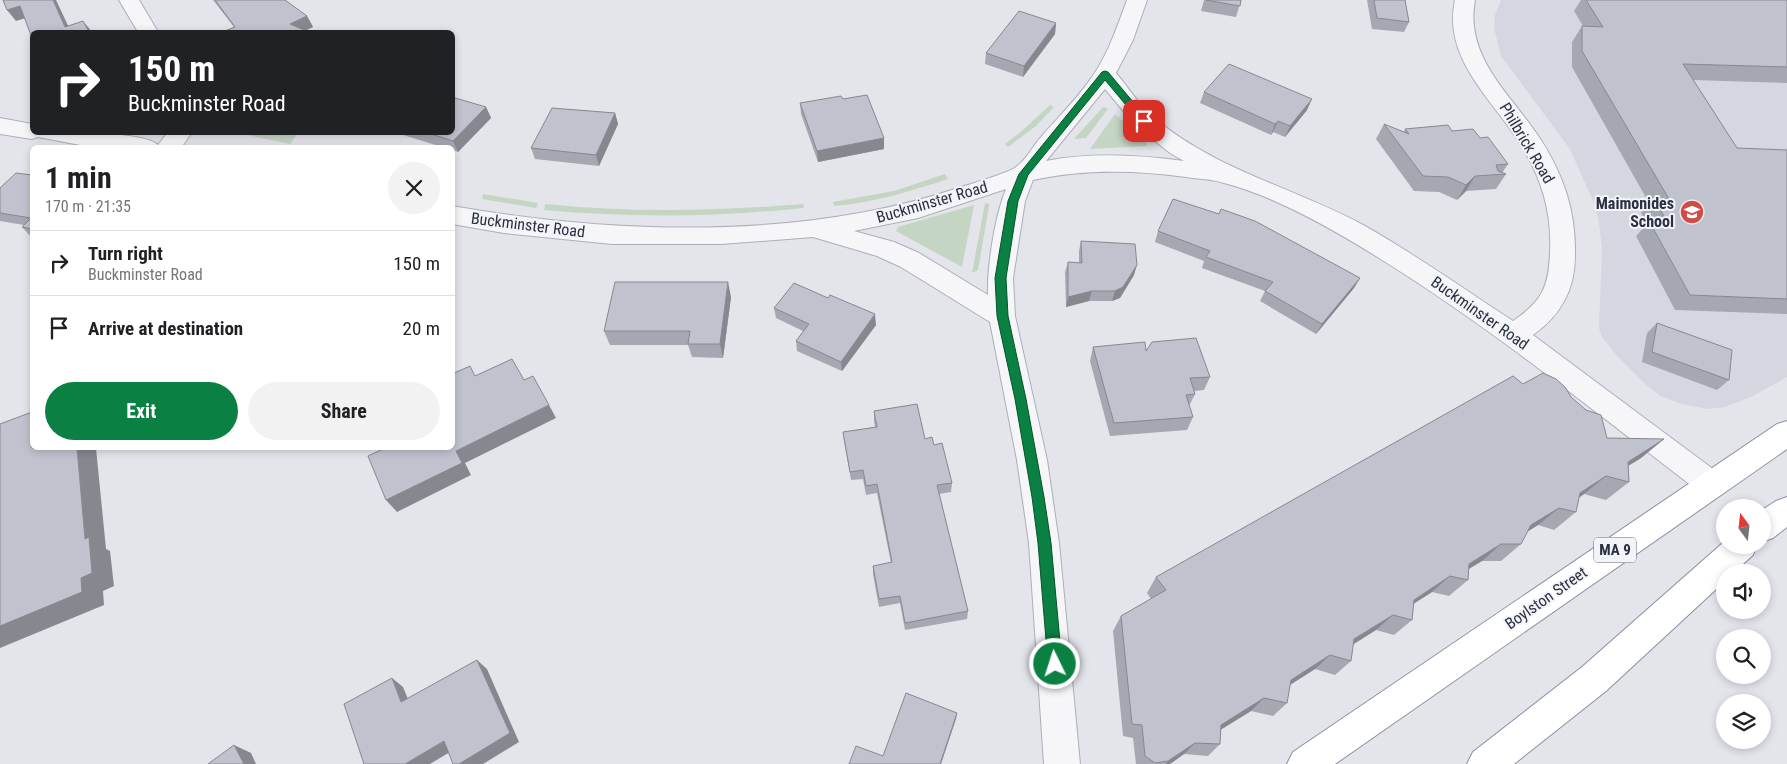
<!DOCTYPE html>
<html lang="en">
<head>
<meta charset="utf-8">
<style>
  :root { --surface:#fff; --page:#f2f2f2; --text:#202124; --muted:#757577; --line:#e0e0e0; --accent:#0b8043 }
  body { margin:0; font-family:"Roboto Condensed",sans-serif; background:var(--page); color:var(--text); height:100vh; display:flex; flex-direction:column; font-size:19px; white-space:nowrap }
  * { box-sizing:border-box; margin:0 }
  p { font-size:16px; color:var(--muted) }
  .icon { flex:none; width:28px; height:28px; fill:none; stroke:currentColor; stroke-width:2; stroke-linecap:round; stroke-linejoin:round }
  .map { position:relative; flex:1; overflow:hidden }
  .sheet { position:absolute; left:30px; top:145px; width:425px; height:305px; display:flex; flex-direction:column; background:var(--surface); border-radius:8px; box-shadow:0 2px 8px #0003 }
  .sheet>* { flex:none }
  .banner { position:absolute; left:30px; top:30px; width:425px; height:105px; border-radius:8px; box-shadow:0 2px 8px #0003; background:#202124; color:#fff; overflow:hidden }
  .needle { width:32px; rotate:345deg }
  .buttons { position:absolute; left:1716px; top:499px; display:grid; gap:10px }
  .buttons a { display:grid; place-items:center; width:55px; height:55px; border-radius:50%; background:var(--surface); box-shadow:0 2px 8px #0003; font-size:25px }
  .pin { position:absolute; display:grid; place-items:center; width:42px; height:42px; color:#fff; margin:-21px; border-radius:10px; box-shadow:0 2px 8px #0006 }
  .me { position:absolute; width:55px; margin:-28px; rotate:356deg; stroke-linejoin:round; filter:drop-shadow(0 0 4px #0008) }
  .turn { display:flex; align-items:center; gap:18px; height:105px; padding:0 15px; font-size:22px }
  .turn .icon { width:65px; height:65px; stroke-width:2.5 }
  .turn b { display:block; font-size:35px; line-height:42px }
  .round { display:grid; place-items:center; flex:none; width:52px; height:52px; border-radius:26px; background:var(--page) }
  .summary { display:flex; align-items:center; justify-content:space-between; height:85px; padding:0 15px }
  h1 { font-size:30px; font-weight:700; line-height:38px }
  .action { display:flex; gap:10px; margin-top:auto; padding:10px 15px }
  .action a { flex:1; height:58px; border-radius:30px; background:var(--accent); color:#fff; font-size:20px; font-weight:700; line-height:58px; text-align:center }
  .action a+a { background:var(--page); color:var(--text) }
  ul { padding:0; list-style:none }
  li { display:flex; align-items:center; gap:15px; height:65px; padding:0 15px; border-top:1px solid var(--line) }
  li div { flex:1 }
  li b { display:block; font-size:19px }
  li em { font-style:normal }
  .map>svg:first-child { display:block }
  .built { fill:#d5d7e0 }
  .green { fill:#c5d5c4 }
  .lines { fill:none; stroke-linecap:round; stroke-linejoin:round }
  .minor-casing { stroke:#acaeb9; stroke-width:2 }
  .highway-casing { stroke:#8a8fa2; stroke-width:2 }
  .minor { fill:#f6f6f9; fill-rule:evenodd }
  .highway { fill:#fff; fill-rule:evenodd }
  .wall { fill:#a5a8b1 }
  .shaded-wall { fill:#868890 }
  .building { fill:#c0c3ce; stroke:#868890 }
  .route { fill:#0b8043; stroke:#07532c }
  .labels { text-anchor:middle; dominant-baseline:central; stroke-width:4; stroke-linejoin:round; paint-order:stroke }
  .shield { fill:#f3f4f8; stroke:#666a79; stroke-width:1 }
  .shield-label { font-size:15px; font-weight:bold; fill:#2a2f43 }
  .street-label { font-size:16px; fill:#2a2f43; stroke:#f3f4f8 }
  .poi-label { font-size:16px; font-weight:bold; fill:#2a2f43; stroke:#f3f4f8; text-anchor:end }
</style>
</head>
<body>
<div class="map">
<svg width="1787" height="764" viewBox="0 0 1787 764">
  <rect width="100%" height="100%" fill="#e3e5eb"/>
  <polygon class="built" points="1501,0 1787,0 1787,377 1753,396 1725,407 1708,409 1682,404 1660,396 1645,384 1618,357 1602,337 1599,328 1602,250 1599,222 1594,203 1570,149 1501,56 1494,28 1495,15"/>
  <g class="green">
    <polygon points="1050,105 1054,107 1036,126 1008,147 1005,144 1023,130"/>
    <polygon points="1103,107 1108,109 1086,138 1074,139"/>
    <polygon points="1115,114 1146,142 1147,146 1090,149"/>
    <polygon points="238,133 293,133 296,136 290,144"/>
    <path d="M945,174L948,179C911,191 873,203 834,206L833,202L894,191Z"/>
    <polygon points="483,194 538,203 536,208 482,199"/>
    <polygon points="985,203 989,204 989,206 978,270 972,273"/>
    <path d="M545,204C632,213 717,211 803,204L804,208C714,217 634,218 544,210Z"/>
    <polygon points="974,205 962,267 896,231 898,227"/>
  </g>
  <g class="lines">
    <g class="minor-casing">
      <g id="minor">
        <polygon points="119,0 139,0 158,32 138,32"/>
        <path d="M1127,0H1147L1133,40L1116,73C1128,87 1139,105 1153,117C1215,170 1295,188 1365,226C1416,255 1464,289 1513,321C1542,301 1549,287 1550,252C1552,214 1542,179 1522,147C1494,100 1442,60 1455,0H1475C1464,58 1512,95 1541,140C1564,176 1576,212 1575,255C1575,290 1561,315 1533,335L1721,475L1726,484L1721,493L1711,497L1701,493C1595,412 1492,328 1379,258C1334,230 1275,196 1224,183C1212,179 1198,179 1186,177C1135,170 1084,169 1033,180L1025,201L1013,278L1015,316L1047,460L1059,543L1080,764H1044L1029,543L1017,460L990,322L901,267L877,256L813,237L721,244H612L504,233L452,224V206C614,234 800,241 958,188C968,185 1011,172 1016,167C1026,160 1033,146 1041,137C1059,116 1081,95 1096,71C1110,49 1118,24 1127,0ZM1105,89L1136,126L1170,153L1184,161C1139,155 1091,152 1046,161ZM1006,189C995,216 987,266 988,295L919,253L894,242L854,231L918,218Z"/>
        <path d="M0,118L32,124V132C55,132 145,131 158,145L168,132H192L181,148H96L38,137L32,139L0,134Z"/>
      </g>
    </g>
    <g class="highway-casing">
      <g id="highway">
        <polygon points="1787,421 1787,449 1335,764 1287,764 1293,752 1777,424"/>
        <polygon points="1787,497 1787,527 1773,538 1762,542 1762,510 1776,501"/>
        <polygon points="1725,541 1725,545 1757,545 1753,555 1734,572 1725,572 1725,581 1606,691 1514,764 1467,764 1473,752 1582,667"/>
      </g>
    </g>
    <use href="#minor" class="minor"/>
    <use href="#highway" class="highway"/>
  </g>
  <g class="wall">
    <polygon points="213,0 285,0 307,16 313,27 305,31 309,32 226,32 225,31 234,27"/>
    <polygon points="1204,0 1241,0 1236,17 1201,11"/>
    <polygon points="1367,0 1405,0 1409,22 1404,32 1372,29"/>
    <polygon points="1581,0 1787,0 1787,83 1693,80 1737,148 1787,150 1787,314 1675,310 1636,236 1647,224 1641,213 1649,203 1572,67 1572,42 1582,26 1583,26 1574,11"/>
    <polygon points="1056,23 1055,34 1023,77 985,64 986,53"/>
    <polygon points="1204,92 1307,110 1285,137 1273,132 1271,135 1200,103"/>
    <polygon points="843,99 884,138 884,149 818,162 801,114 800,103"/>
    <polygon points="486,107 491,118 458,152 452,150 452,148 445,148 400,134 399,132 452,132"/>
    <polygon points="615,113 618,124 599,166 535,159 531,148"/>
    <polygon points="1384,124 1404,132 1405,129 1452,131 1480,138 1508,164 1502,173 1506,174 1496,189 1466,191 1457,200 1439,192 1414,191 1376,139"/>
    <polygon points="32,175 32,238 22,227 24,225 0,221 0,188"/>
    <polygon points="1158,231 1360,278 1354,288 1316,334 1260,301 1265,291 1202,268 1204,261 1155,242"/>
    <polygon points="1081,241 1134,275 1120,298 1112,301 1089,301 1066,307 1065,272 1068,262 1079,263 1079,251"/>
    <polygon points="731,297 723,358 692,357 688,345 610,345 604,331"/>
    <polygon points="828,298 876,325 842,371 797,351 796,341 803,331 776,318 774,308"/>
    <polygon points="1657,323 1729,380 1717,390 1642,362 1647,333"/>
    <polygon points="1093,347 1146,351 1210,377 1204,390 1194,391 1195,394 1189,406 1193,417 1187,430 1110,436 1090,361"/>
    <polygon points="1523,384 1571,397 1607,438 1664,439 1641,458 1628,466 1629,482 1606,500 1584,494 1579,498 1576,512 1554,530 1538,525 1527,532 1521,544 1501,561 1482,561 1469,569 1468,580 1449,596 1432,592 1413,604 1412,620 1394,635 1376,630 1353,644 1351,661 1335,675 1315,669 1290,685 1287,703 1273,716 1251,711 1220,730 1220,744 1208,756 1184,754 1170,764 1136,764 1133,738 1123,736 1113,631 1121,616 1151,599 1147,593 1156,577"/>
    <polygon points="874,411 925,439 934,445 952,483 951,492 939,494 968,611 967,619 905,630 900,603 879,607 873,574 873,566 891,563 877,493 866,495 863,479 851,480 844,441 843,432 875,427 874,421"/>
  </g>
  <g class="shaded-wall">
    <polygon points="53,0 56,0 71,32 65,27"/>
    <polygon points="20,6 29,17 16,21 7,10"/>
    <polygon points="307,16 313,27 301,32 290,24"/>
    <polygon points="83,21 92,32 89,32"/>
    <polygon points="1056,23 1055,34 1023,77 1024,66"/>
    <polygon points="1312,99 1307,110 1285,137 1290,126"/>
    <polygon points="486,107 491,118 458,152 453,141"/>
    <polygon points="615,113 618,124 599,166 596,155"/>
    <polygon points="1278,121 1273,132 1271,135 1275,124"/>
    <polygon points="884,138 884,149 818,162 817,151"/>
    <polygon points="1475,176 1466,191 1457,200 1466,185"/>
    <polygon points="1137,265 1134,275 1120,298 1112,301 1115,291"/>
    <polygon points="1360,278 1354,288 1316,334 1322,324"/>
    <polygon points="728,282 731,297 723,358 720,344"/>
    <polygon points="1092,291 1089,301 1066,307 1068,297"/>
    <polygon points="875,314 876,325 842,371 841,362"/>
    <polygon points="549,405 556,418 465,463 471,475 397,512 386,500 456,451"/>
    <polygon points="1664,439 1641,458 1610,477 1628,462"/>
    <polygon points="77,448 96,448 106,549 110,551 114,586 103,591 104,605 0,648 0,626 85,539"/>
    <polygon points="1606,476 1584,494 1562,509 1580,493"/>
    <polygon points="1559,508 1538,525 1511,542 1531,525"/>
    <polygon points="1501,544 1482,561 1455,577 1469,564"/>
    <polygon points="1450,576 1432,592 1396,615 1414,600"/>
    <polygon points="1393,615 1376,630 1338,654 1354,639"/>
    <polygon points="1330,655 1315,669 1277,693 1291,680"/>
    <polygon points="477,660 487,669 519,742 483,764 459,764"/>
    <polygon points="392,678 403,687 413,711 401,702"/>
    <polygon points="1264,698 1251,711 1209,737 1221,725"/>
    <polygon points="957,713 956,719 941,764 940,764"/>
    <polygon points="444,741 455,749 430,764 405,764"/>
    <polygon points="1195,743 1184,754 1170,764 1165,764 1168,761"/>
    <polygon points="234,745 251,753 256,764 244,764"/>
  </g>
  <g class="building">
    <polygon points="3,0 53,0 65,27 83,21 89,32 32,32 32,38 20,6 7,10"/>
    <polygon points="215,0 285,0 307,16 290,24 309,32 226,32 225,31 235,27"/>
    <polygon points="1206,0 1241,0 1240,6"/>
    <polygon points="1374,0 1405,0 1409,22 1377,18"/>
    <polygon points="1586,0 1787,0 1787,67 1683,64 1737,148 1787,150 1787,299 1690,295 1649,221 1667,222 1654,198 1669,199 1582,51 1582,26 1603,27"/>
    <polygon points="1019,11 1056,23 1024,66 986,53"/>
    <polygon points="1229,64 1312,99 1290,126 1278,121 1275,124 1204,92"/>
    <polygon points="867,95 884,138 817,151 800,103 841,96 843,99"/>
    <polygon points="452,97 486,107 453,141 425,132 452,132"/>
    <polygon points="552,108 615,113 596,155 531,148"/>
    <polygon points="1384,124 1409,134 1405,129 1448,125 1452,131 1473,129 1480,138 1488,137 1508,164 1496,165 1498,171 1506,174 1475,176 1466,185 1448,177 1423,176"/>
    <polygon points="16,173 32,175 32,229 22,227 31,218 0,213 0,188"/>
    <polygon points="1173,199 1219,214 1221,209 1255,221 1360,278 1322,324 1265,291 1273,282 1206,257 1210,251 1158,231"/>
    <polygon points="1081,241 1135,244 1137,265 1123,287 1115,291 1092,291 1068,297 1068,262 1082,263"/>
    <polygon points="615,282 728,282 720,344 688,344 690,331 604,331"/>
    <polygon points="794,283 828,298 830,295 875,314 841,362 796,341 809,324 774,308"/>
    <polygon points="1657,323 1732,350 1729,380 1652,352"/>
    <polygon points="1196,338 1210,377 1190,378 1195,394 1186,395 1193,417 1114,423 1093,347 1145,342 1146,351 1152,342"/>
    <polygon points="512,359 524,380 533,376 549,405 456,451 462,463 386,500 368,456 385,448 452,448 452,374 470,366 475,376"/>
    <polygon points="1543,373 1556,379 1565,387 1571,397 1586,410 1601,415 1607,438 1664,439 1628,462 1629,482 1606,476 1580,493 1576,512 1559,508 1531,525 1521,544 1501,544 1469,564 1468,580 1450,576 1414,600 1412,620 1393,615 1354,639 1351,661 1330,655 1291,680 1287,703 1264,698 1221,725 1220,744 1195,743 1168,761 1155,763 1145,756 1142,725 1132,724 1121,616 1166,590 1156,577 1513,376 1523,384"/>
    <polygon points="917,404 925,439 932,437 934,445 942,443 952,483 937,485 968,611 905,623 900,596 879,599 873,566 892,562 877,484 866,486 863,470 850,472 843,432 877,427 874,411"/>
    <polygon points="32,412 32,448 77,448 85,539 89,537 92,573 81,578 82,592 0,626 0,424"/>
    <polygon points="477,660 510,733 459,764 453,764 444,741 405,764 364,764 344,704 392,678 401,702"/>
    <polygon points="906,693 957,713 940,764 849,764 856,746 883,756"/>
    <polygon points="234,745 244,764 208,764"/>
  </g>
  <polygon class="route" points="1105,71 1108,72 1149,121 1144,124 1141,123 1105,80 1028,175 1018,201 1006,278 1008,316 1026,399 1044,497 1051,543 1062,664 1060,669 1055,670 1050,669 1048,664 1038,543 1032,497 1015,399 997,316 995,278 1008,201 1019,174 1102,72"/>
  <defs>
    <g id="school-disc" transform="scale(1.25)"><circle r="9.5" fill="#cf4d49" stroke="#f3f4f8"/><path d="M0-5L7-2L0 1L-7-2ZM-4 1L0 2.5L4 1V4Q0 6-4 4Z" fill="#fff"/></g>
  </defs>
  <g fill-rule="evenodd">
    <use href="#school-disc" x="1692" y="212"/>
  </g>
  <g class="labels">
    <rect class="shield" x="1594" y="537.5" width="42" height="25" rx="4"/>
    <g class="shield-label">
      <text x="1615" y="550">MA 9</text>
    </g>
    <g class="street-label">
      <text transform="translate(1527 143) rotate(59)">Philbrick Road</text>
      <text transform="translate(932 202) rotate(-16)">Buckminster Road</text>
      <text transform="translate(528 225) rotate(7)">Buckminster Road</text>
      <text transform="translate(1480 313) rotate(35)">Buckminster Road</text>
      <text transform="translate(1546 598) rotate(-35)">Boylston Street</text>
    </g>
    <g class="poi-label">
      <text x="1674" y="203">Maimonides<tspan x="1674" dy="18">School</tspan></text>
    </g>
  </g>
</svg>
<div class="buttons">
<a><svg class="needle" viewBox="-14 -14 28 28"><path d="M0-13l5 13h-10z" fill="#e53935"/><path d="M0 13l5-13h-10z" fill="#757577"/></svg></a>
<a><svg class="icon" aria-label="sound" viewBox="0 0 24 24"><path d="M4 9h4l5-4v14l-5-4H4zM17 9q2 3 0 6"/></svg></a>
<a><svg class="icon" aria-label="search" viewBox="0 0 24 24"><circle cx="10" cy="10" r="6"/><path d="M15 15l6 6"/></svg></a>
<a><svg class="icon" aria-label="layers" viewBox="0 0 24 24"><path d="M12 4l9 5-9 5-9-5zM3 14l9 5 9-5"/></svg></a>
</div>
<div class="pin" style="left:1144px;top:121px;background:#d93025"><svg class="icon" aria-label="arrive" viewBox="0 0 24 24"><path d="M6 21V4h12l-3 4 3 4H6"/></svg></div>
<svg class="me" style="left:1055px;top:664px" viewBox="-20 -20 40 40"><circle r="17" fill="#0b8043" stroke="#fff" stroke-width="3"/><path d="M0-11L8 9 0 5-8 9z" fill="#fff"/></svg>
<div class="banner">
<div class="turn"><svg class="icon" aria-label="right" viewBox="0 0 24 24"><path d="M7 20v-9h11M14 6l5 5-5 5"/></svg><div><b>150 m</b>Buckminster Road</div></div>
</div>
<section class="sheet">
<div class="summary"><div><h1>1 min</h1><p>170 m · 21:35</p></div><a class="round"><svg class="icon" aria-label="close" viewBox="0 0 24 24"><path d="M6 6l12 12M18 6L6 18"/></svg></a></div>
<ul>
<li><svg class="icon" aria-label="right" viewBox="0 0 24 24"><path d="M7 20v-9h11M14 6l5 5-5 5"/></svg><div><b>Turn right</b><p>Buckminster Road</p></div><em>150 m</em></li>
<li><svg class="icon" aria-label="arrive" viewBox="0 0 24 24"><path d="M6 21V4h12l-3 4 3 4H6"/></svg><div><b>Arrive at destination</b></div><em>20 m</em></li>
</ul>
<div class="action"><a>Exit</a><a>Share</a></div>
</section>
</div>
</body>
</html>
